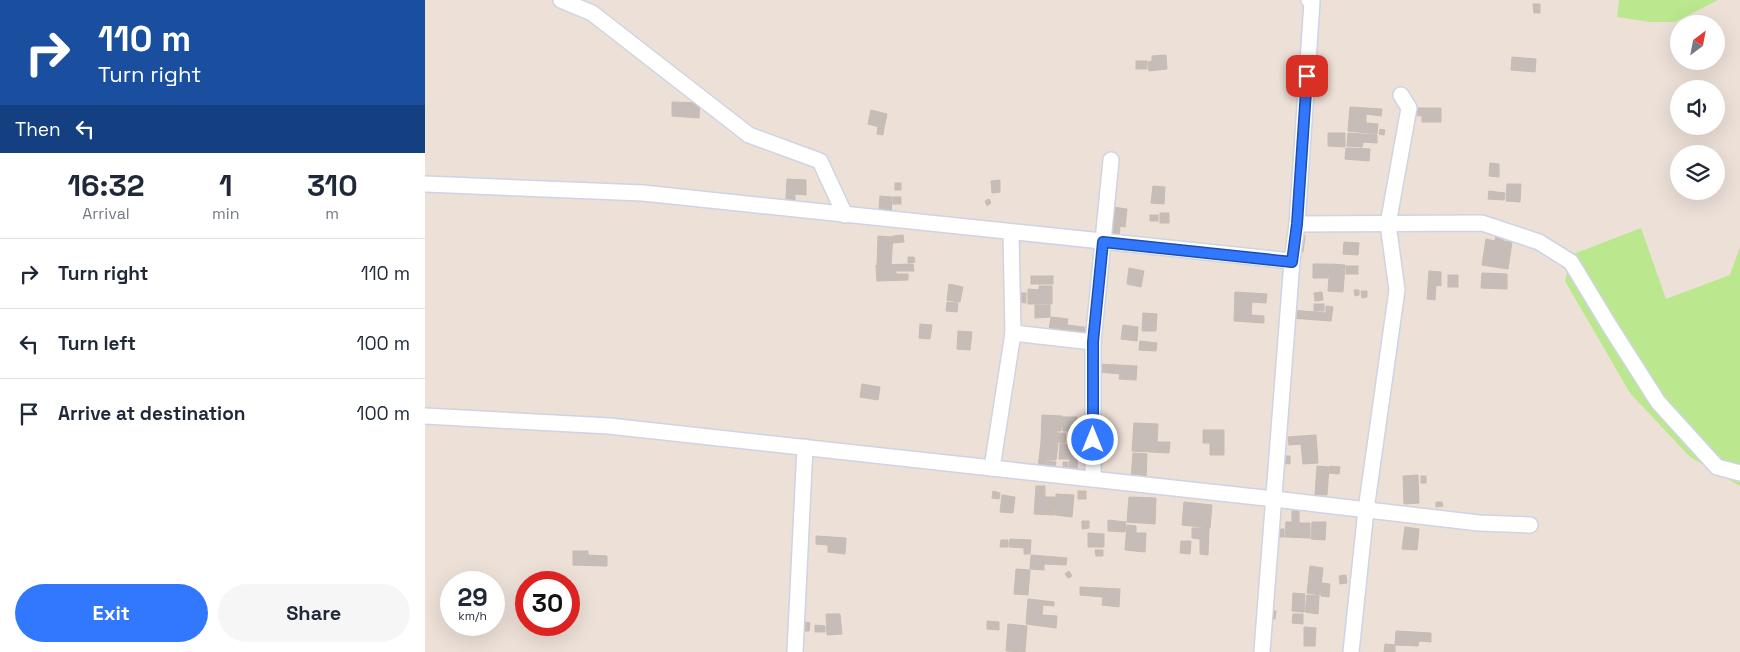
<!DOCTYPE html>
<html lang="en">
<head>
<meta charset="utf-8">
<style>
  :root { --surface:#fff; --page:#f6f6f7; --text:#1f2937; --muted:#747a83; --line:#e0e1e3; --accent:#3178ff }
  body { margin:0; font-family:"Space Grotesk",sans-serif; background:var(--page); color:var(--text); height:100vh; display:flex; flex-direction:column; font-size:19px; white-space:nowrap }
  * { box-sizing:border-box; margin:0 }
  p { font-size:16px; color:var(--muted) }
  .icon { flex:none; width:28px; height:28px; fill:none; stroke:currentColor; stroke-width:2; stroke-linecap:round; stroke-linejoin:round }
  .map { position:relative; flex:1; overflow:hidden }
  .drawer { display:flex; flex-direction:column; background:var(--surface); width:425px }
  .drawer>* { flex:none }
  .hud { background:#1a4fa0; color:#fff; overflow:hidden }
  .needle { width:32px; rotate:32deg }
  .controls { position:absolute; left:1245px; top:15px; display:grid; gap:10px }
  .controls a { display:grid; place-items:center; width:55px; height:55px; border-radius:50%; background:var(--surface); box-shadow:0 5px 20px #0002; font-size:25px }
  .speed { position:absolute; left:15px; top:571px; display:flex; gap:10px; font-size:25px; font-weight:700; text-align:center }
  .speed>* { display:grid; place-content:center; width:65px; height:65px; border-radius:50%; background:var(--surface); box-shadow:0 5px 20px #0002; line-height:1 }
  .speed small { font-size:12px; font-weight:400 }
  .speed .limit { border:8px solid #d22; background:#fff; color:#111 }
  .pin { position:absolute; display:grid; place-items:center; width:42px; height:42px; color:#fff; margin:-21px; border-radius:10px; box-shadow:0 2px 8px #0006 }
  .me { position:absolute; width:55px; margin:-28px; rotate:0deg; stroke-linejoin:round; filter:drop-shadow(0 0 4px #0008) }
  .turn { display:flex; align-items:center; gap:18px; height:105px; padding:0 15px; font-size:22px }
  .turn .icon { width:65px; height:65px; stroke-width:2.5 }
  .turn b { display:block; font-size:35px; line-height:42px }
  .then { display:flex; align-items:center; height:48px; padding:0 15px; background:#0003; gap:10px; font-size:19px }
  .eta { display:flex; justify-content:space-evenly; align-items:center; height:85px; text-align:center }
  .eta b { font-size:30px; font-weight:600; line-height:35px }
  .cta { display:flex; gap:10px; margin-top:auto; padding:10px 15px }
  .cta a { flex:1; height:58px; border-radius:30px; background:var(--accent); color:#fff; font-size:20px; font-weight:600; line-height:58px; text-align:center }
  .cta a+a { background:var(--page); color:var(--text) }
  ul { padding:0; list-style:none }
  li { display:flex; align-items:center; gap:15px; height:70px; padding:0 15px; border-top:1px solid var(--line) }
  li div { flex:1 }
  li b { display:block; font-size:19px }
  li em { font-style:normal }
  main { display:flex; flex:1; min-height:0 }
  .map>svg:first-child { display:block }
  .green { fill:#bbe88e }
  .building { fill:#c7bdb8; stroke:#c7bcb1 }
  .lines { fill:none; stroke-linecap:round; stroke-linejoin:round }
  .street-casing { stroke:#cdd4e3; stroke-width:18 }
  .street { stroke:#fff; stroke-width:15 }
  .route-casing { stroke:#204ea6; stroke-width:12 }
  .route { stroke:#3178ff; stroke-width:9 }
</style>
</head>
<body>
<main>
<section class="drawer">
<div class="hud">
<div class="turn"><svg class="icon" aria-label="right" viewBox="0 0 24 24"><path d="M7 20v-9h11M14 6l5 5-5 5"/></svg><div><b>110 m</b>Turn right</div></div>
<div class="then">Then<svg class="icon" aria-label="left" viewBox="0 0 24 24"><path d="M17 20v-9H6M10 6l-5 5 5 5"/></svg></div>
</div>
<div class="eta">
<div><b>16:32</b><p>Arrival</p></div>
<div><b>1</b><p>min</p></div>
<div><b>310</b><p>m</p></div>
</div>
<ul>
<li><svg class="icon" aria-label="right" viewBox="0 0 24 24"><path d="M7 20v-9h11M14 6l5 5-5 5"/></svg><div><b>Turn right</b></div><em>110 m</em></li>
<li><svg class="icon" aria-label="left" viewBox="0 0 24 24"><path d="M17 20v-9H6M10 6l-5 5 5 5"/></svg><div><b>Turn left</b></div><em>100 m</em></li>
<li><svg class="icon" aria-label="arrive" viewBox="0 0 24 24"><path d="M6 21V4h12l-3 4 3 4H6"/></svg><div><b>Arrive at destination</b></div><em>100 m</em></li>
</ul>
<div class="cta"><a>Exit</a><a>Share</a></div>
</section>
<div class="map">
<svg width="1315" height="652" viewBox="0 0 1315 652">
  <rect width="100%" height="100%" fill="#ece0d7"/>
  <g class="green">
    <polygon points="1194,0 1293,0 1250,22 1226,22 1192,17"/>
    <polygon points="1216,228 1241,299 1305,275 1315,247 1315,486 1265,457 1205,393 1140,281 1146,255"/>
  </g>
  <g class="building">
    <polygon points="1108,4 1115,4 1115,13 1109,13"/>
    <polygon points="741,55 742,69 724,71 723,62 727,61 727,56"/>
    <polygon points="1087,57 1111,59 1110,72 1086,70"/>
    <rect x="711" y="61" width="11" height="8"/>
    <polygon points="247,102 275,103 274,118 247,116"/>
    <polygon points="925,107 957,109 956,116 941,114 941,123 953,124 952,134 923,131"/>
    <polygon points="987,108 1016,108 1016,122 997,122 997,116 987,115"/>
    <polygon points="446,110 462,114 459,128 443,124"/>
    <polygon points="453,127 459,128 458,135 452,134"/>
    <polygon points="955,129 960,130 959,135 954,134"/>
    <polygon points="903,133 920,133 920,147 903,146"/>
    <polygon points="923,133 952,135 952,143 938,142 937,147 922,146"/>
    <polygon points="921,148 945,149 944,161 920,159"/>
    <polygon points="1065,163 1074,164 1074,177 1064,176"/>
    <polygon points="362,179 381,180 381,195 370,194 370,200 361,199"/>
    <polygon points="575,180 575,192 567,193 566,181"/>
    <rect x="470" y="183" width="6" height="7"/>
    <polygon points="1082,184 1096,184 1095,202 1081,201"/>
    <polygon points="728,186 740,187 739,204 726,203"/>
    <polygon points="1064,191 1080,193 1079,200 1063,199"/>
    <polygon points="455,196 467,197 466,221 453,221"/>
    <rect x="468" y="197" width="8" height="7"/>
    <polygon points="564,199 566,203 562,206 560,201"/>
    <polygon points="688,207 702,209 700,227 695,226 694,238 685,237"/>
    <rect x="735" y="213" width="9" height="10"/>
    <rect x="725" y="215" width="8" height="6"/>
    <polygon points="478,235 479,242 468,243 468,236"/>
    <polygon points="872,235 880,236 878,252 869,251"/>
    <polygon points="1071,235 1078,236 1078,241 1087,242 1083,269 1057,265 1061,239 1070,241"/>
    <polygon points="453,236 468,237 466,265 452,264"/>
    <polygon points="919,242 934,243 933,255 918,254"/>
    <polygon points="483,257 489,257 490,262 483,263"/>
    <polygon points="488,264 489,271 471,271 471,274 483,274 483,280 452,281 451,265"/>
    <polygon points="888,264 904,264 903,278 888,278"/>
    <polygon points="905,264 920,265 918,292 903,291"/>
    <rect x="921" y="266" width="12" height="8"/>
    <polygon points="704,268 719,271 716,287 702,284"/>
    <polygon points="1004,271 1016,272 1016,286 1011,285 1010,300 1002,299"/>
    <polygon points="1057,273 1082,274 1082,289 1056,288"/>
    <rect x="1023" y="275" width="10" height="12"/>
    <rect x="606" y="276" width="22" height="8"/>
    <polygon points="524,284 538,287 535,302 522,300"/>
    <polygon points="614,286 627,286 627,304 603,304 603,289 614,290"/>
    <polygon points="929,290 934,290 934,295 930,296"/>
    <polygon points="936,291 942,291 942,297 937,298"/>
    <polygon points="810,292 842,294 841,303 827,302 826,315 839,316 839,323 809,321"/>
    <polygon points="897,292 898,300 890,301 889,293"/>
    <polygon points="591,293 601,293 601,303 591,302"/>
    <polygon points="522,302 533,303 532,312 521,311"/>
    <rect x="889" y="304" width="10" height="7"/>
    <polygon points="610,305 625,305 625,317 610,318"/>
    <polygon points="901,306 908,307 906,321 866,318 866,310 901,313"/>
    <polygon points="718,313 732,314 731,331 717,331"/>
    <polygon points="626,317 643,319 642,325 666,328 665,337 624,331"/>
    <polygon points="495,324 507,325 505,339 494,338"/>
    <polygon points="698,325 713,327 712,341 696,339"/>
    <polygon points="533,331 547,332 545,350 532,349"/>
    <polygon points="715,341 732,343 731,351 714,350"/>
    <polygon points="674,364 712,366 711,380 694,379 695,374 674,372"/>
    <polygon points="437,384 455,387 453,400 435,397"/>
    <polygon points="617,415 637,416 636,431 632,431 632,433 641,433 640,443 616,442"/>
    <polygon points="637,417 652,417 653,436 644,436 643,431 638,431"/>
    <polygon points="709,423 733,424 732,442 745,442 744,453 707,451"/>
    <polygon points="778,430 799,430 799,455 785,455 785,443 778,443"/>
    <polygon points="891,435 893,463 878,464 876,444 864,445 863,437"/>
    <polygon points="616,442 633,444 631,460 622,460 621,470 613,469"/>
    <polygon points="635,444 653,445 652,471 644,471 645,459 634,459"/>
    <polygon points="708,453 722,454 721,480 706,479"/>
    <polygon points="854,456 865,456 865,464 854,463"/>
    <polygon points="623,461 631,462 629,471 622,469"/>
    <rect x="638" y="462" width="5" height="6"/>
    <polygon points="892,466 904,467 902,495 890,495"/>
    <polygon points="905,466 915,467 914,474 904,473"/>
    <polygon points="993,475 994,503 979,504 978,476"/>
    <rect x="996" y="476" width="5" height="7"/>
    <polygon points="611,486 620,486 620,497 630,497 629,515 609,514"/>
    <polygon points="568,491 575,493 574,499 567,498"/>
    <rect x="653" y="491" width="8" height="8"/>
    <polygon points="631,494 649,495 647,517 630,515"/>
    <polygon points="577,495 590,497 588,513 575,512"/>
    <polygon points="704,497 731,498 730,524 702,522"/>
    <polygon points="759,502 787,505 785,528 757,525"/>
    <polygon points="1011,502 1017,502 1018,506 1011,507"/>
    <polygon points="867,511 874,511 874,523 885,523 885,538 860,537 861,522 867,522"/>
    <polygon points="683,520 701,522 700,532 683,531"/>
    <polygon points="657,521 664,521 664,528 657,529"/>
    <polygon points="887,522 901,522 900,540 886,539"/>
    <polygon points="702,525 711,526 711,533 721,533 720,552 700,550"/>
    <polygon points="980,527 994,529 992,550 977,549"/>
    <polygon points="767,528 784,528 783,555 775,554 775,539 767,538"/>
    <rect x="849" y="529" width="10" height="8"/>
    <polygon points="663,533 679,534 679,547 663,547"/>
    <polygon points="391,536 421,538 420,554 403,552 403,545 391,544"/>
    <polygon points="585,539 606,540 605,554 599,554 599,548 584,547"/>
    <polygon points="576,540 583,540 583,547 575,547"/>
    <polygon points="756,541 766,541 765,554 755,553"/>
    <polygon points="670,550 678,550 678,556 671,556"/>
    <polygon points="148,551 163,551 163,555 182,556 182,566 148,565"/>
    <polygon points="606,555 642,558 641,565 619,564 619,570 605,569"/>
    <polygon points="885,566 898,568 895,595 882,593"/>
    <polygon points="591,569 605,570 603,595 589,594"/>
    <polygon points="644,571 647,576 643,578 640,574"/>
    <polygon points="921,575 922,583 915,584 914,576"/>
    <polygon points="897,583 905,584 904,597 896,596"/>
    <polygon points="655,587 695,589 694,607 677,605 678,597 655,595"/>
    <polygon points="868,593 880,594 879,612 867,611"/>
    <polygon points="882,595 894,596 893,614 880,612"/>
    <polygon points="603,599 629,602 629,606 618,605 617,615 632,616 631,628 601,624"/>
    <polygon points="843,610 851,611 850,619 843,618"/>
    <polygon points="401,614 415,614 417,634 402,635"/>
    <polygon points="868,614 878,614 878,624 867,623"/>
    <polygon points="562,621 574,622 574,630 562,629"/>
    <polygon points="379,622 385,623 384,631 378,631"/>
    <polygon points="583,624 602,626 600,652 581,651"/>
    <polygon points="390,625 400,626 400,632 390,632"/>
    <polygon points="879,627 891,628 890,646 879,646"/>
    <polygon points="971,631 1006,633 1006,642 994,641 993,646 970,645"/>
    <polygon points="960,644 970,645 970,652 959,652"/>
  </g>
  <g class="lines">
    <g class="street-casing">
      <g id="street">
        <polyline points="136,0 167,13 324,135 395,161 420,215"/>
        <polyline points="0,184 218,193 867,261 872,224 1057,223 1114,242 1146,262 1184,325 1233,402 1292,467 1315,473"/>
        <polyline points="872,224 887,2 884,0"/>
        <polyline points="586,232 588,333 668,342 686,160"/>
        <polyline points="0,416 184,426 849,499 1054,523 1105,525"/>
        <polyline points="567,468 588,333"/>
        <polyline points="668,479 668,342"/>
        <polyline points="837,651 867,261"/>
        <polyline points="370,652 380,447"/>
        <polyline points="926,652 941,510 972,290 963,224 984,108 976,95"/>
      </g>
    </g>
    <use href="#street" class="street"/>
  </g>
  <g class="lines">
    <g class="route-casing">
      <polyline id="route" points="668,440 668,342 678,242 867,262 872,224 882,76"/>
    </g>
    <use href="#route" class="route"/>
  </g>
</svg>
<div class="controls">
<a><svg class="needle" viewBox="-14 -14 28 28"><path d="M0-13l5 13h-10z" fill="#e53935"/><path d="M0 13l5-13h-10z" fill="#747a83"/></svg></a>
<a><svg class="icon" aria-label="sound" viewBox="0 0 24 24"><path d="M4 9h4l5-4v14l-5-4H4zM17 9q2 3 0 6"/></svg></a>
<a><svg class="icon" aria-label="layers" viewBox="0 0 24 24"><path d="M12 4l9 5-9 5-9-5zM3 14l9 5 9-5"/></svg></a>
</div>
<div class="speed"><div>29<small>km/h</small></div><div class="limit">30</div></div>
<div class="pin" style="left:882px;top:76px;background:#d93025"><svg class="icon" aria-label="arrive" viewBox="0 0 24 24"><path d="M6 21V4h12l-3 4 3 4H6"/></svg></div>
<svg class="me" style="left:668px;top:440px" viewBox="-20 -20 40 40"><circle r="17" fill="#3178ff" stroke="#fff" stroke-width="3"/><path d="M0-11L8 9 0 5-8 9z" fill="#fff"/></svg>
</div>
</main>
</body>
</html>
